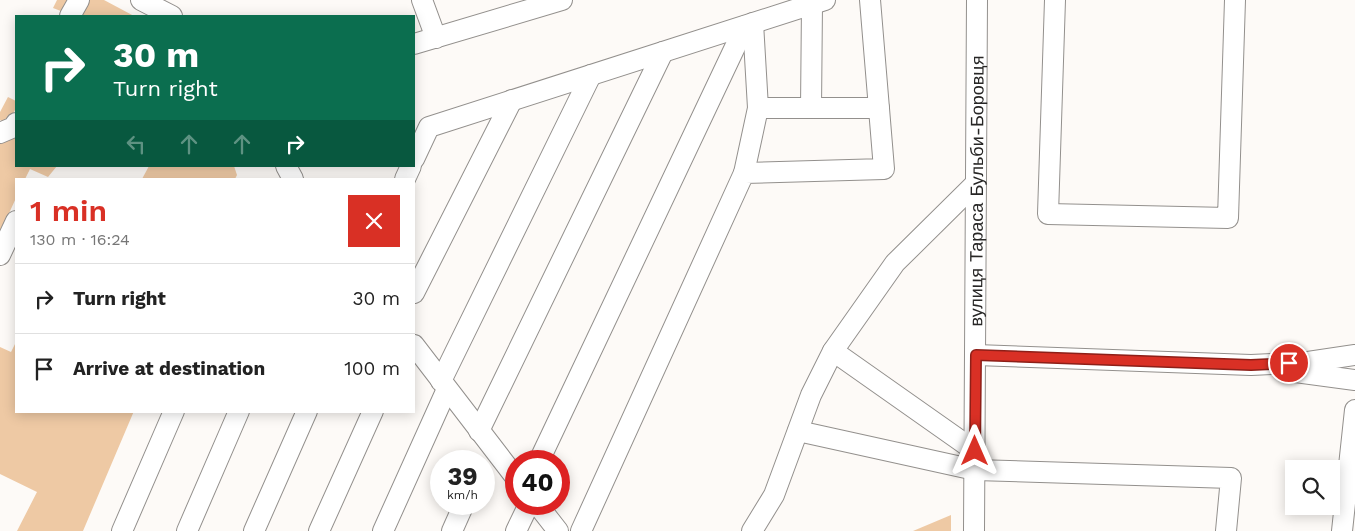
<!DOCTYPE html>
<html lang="en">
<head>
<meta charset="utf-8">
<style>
  :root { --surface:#fff; --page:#f2f2f2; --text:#222; --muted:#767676; --line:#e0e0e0; --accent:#d93025 }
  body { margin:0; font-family:"Work Sans",sans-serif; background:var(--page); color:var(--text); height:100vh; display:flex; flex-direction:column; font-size:19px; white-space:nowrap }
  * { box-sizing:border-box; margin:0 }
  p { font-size:16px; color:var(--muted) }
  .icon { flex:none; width:28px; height:28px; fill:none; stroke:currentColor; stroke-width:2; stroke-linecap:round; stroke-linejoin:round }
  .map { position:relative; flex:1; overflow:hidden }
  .side { position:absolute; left:15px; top:178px; width:400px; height:235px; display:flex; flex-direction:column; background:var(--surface); border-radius:0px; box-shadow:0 2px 12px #0003 }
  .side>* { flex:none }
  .guide { position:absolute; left:15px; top:15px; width:400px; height:152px; border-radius:0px; box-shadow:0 2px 12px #0003; background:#0b6e4f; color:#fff; overflow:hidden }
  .fabs { position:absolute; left:1285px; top:460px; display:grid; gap:10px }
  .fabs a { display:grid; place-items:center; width:55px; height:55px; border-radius:0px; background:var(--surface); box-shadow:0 2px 12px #0003; font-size:25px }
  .speed { position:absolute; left:430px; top:450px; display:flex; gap:10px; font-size:25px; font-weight:700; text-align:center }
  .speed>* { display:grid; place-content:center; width:65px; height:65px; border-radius:50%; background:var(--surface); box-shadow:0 2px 12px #0003; line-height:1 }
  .speed small { font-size:12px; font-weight:400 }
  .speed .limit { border:8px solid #d22; background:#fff; color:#111 }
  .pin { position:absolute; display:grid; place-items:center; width:42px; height:42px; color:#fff; margin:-21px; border:2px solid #fff; border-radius:50%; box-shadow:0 1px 5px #0007 }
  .me { position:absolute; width:55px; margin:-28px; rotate:0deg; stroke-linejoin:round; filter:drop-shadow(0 0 4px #0008) }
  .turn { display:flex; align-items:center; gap:18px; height:105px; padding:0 15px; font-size:22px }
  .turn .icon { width:65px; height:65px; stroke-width:2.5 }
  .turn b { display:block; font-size:35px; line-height:42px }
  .lanes { display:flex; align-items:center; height:48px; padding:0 15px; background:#0003; justify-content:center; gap:25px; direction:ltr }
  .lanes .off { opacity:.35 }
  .round { display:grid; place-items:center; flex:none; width:52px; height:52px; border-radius:0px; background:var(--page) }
  .headline { display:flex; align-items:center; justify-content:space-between; height:85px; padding:0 15px }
  h1 { font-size:30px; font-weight:600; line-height:38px; color:var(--accent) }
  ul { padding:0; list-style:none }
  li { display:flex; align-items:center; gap:15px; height:70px; padding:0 15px; border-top:1px solid var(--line) }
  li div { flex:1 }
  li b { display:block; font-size:19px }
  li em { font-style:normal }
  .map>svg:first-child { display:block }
  .green { fill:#eec9a4 }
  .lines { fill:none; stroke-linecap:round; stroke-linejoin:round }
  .minor-casing { stroke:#93908d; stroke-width:22 }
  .minor { stroke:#fff; stroke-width:20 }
  .route-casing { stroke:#8d1f18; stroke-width:12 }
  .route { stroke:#d93025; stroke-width:9 }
  .labels { text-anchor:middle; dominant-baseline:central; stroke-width:5; stroke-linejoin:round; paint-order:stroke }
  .street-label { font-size:18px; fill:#272625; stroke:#fdfaf7 }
</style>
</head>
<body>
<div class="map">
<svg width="1355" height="531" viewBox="0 0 1355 531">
  <rect width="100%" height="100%" fill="#fdfaf7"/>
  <g class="green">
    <polygon points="57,0 73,0 66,13 53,8"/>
    <polygon points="87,0 104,0 134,16 78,16"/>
    <polygon points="8,97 16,101 16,108 8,124 0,120 0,112"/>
    <polygon points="16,133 16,166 57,166 48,177 30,169 25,179 16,179 16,198 0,233 0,139"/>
    <polygon points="149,166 234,166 237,175 235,179 142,179"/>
    <polygon points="16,342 16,411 134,411 83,531 17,531 37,492 0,474 0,347 11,352"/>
    <polygon points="951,515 951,531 913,531"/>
  </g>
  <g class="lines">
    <g class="minor-casing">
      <g id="minor">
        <polyline points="141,0 172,16"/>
        <polyline points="422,0 436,38"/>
        <polyline points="1055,0 1048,214 1228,218 1235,0"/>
        <polyline points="70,16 79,0"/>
        <polyline points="414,44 562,0"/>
        <polyline points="758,108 879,108"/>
        <polyline points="811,108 812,4"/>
        <polyline points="0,133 14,127 16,123"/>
        <polyline points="414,159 429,127 825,0"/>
        <polyline points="286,166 293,179"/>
        <polyline points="744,173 758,108 753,23"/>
        <polyline points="405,179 411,166"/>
        <polyline points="0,255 16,221"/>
        <polyline points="414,293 512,100"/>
        <polyline points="414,345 516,478"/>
        <polyline points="833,351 975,451"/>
        <polyline points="976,355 1251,365 1308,362 1355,355"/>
        <polyline points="1288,371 1355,380"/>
        <polyline points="441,381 591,75"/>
        <polyline points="479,431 663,52"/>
        <polyline points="798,431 975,470 1231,478 1226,531"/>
        <polyline points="539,461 745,26"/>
        <polyline points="537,504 558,531"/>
        <polyline points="122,531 174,411"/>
        <polyline points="187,531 239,411"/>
        <polyline points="254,531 307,411"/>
        <polyline points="319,531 373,411"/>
        <polyline points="383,531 447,389"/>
        <polyline points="452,531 464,504"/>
        <polyline points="516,531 529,504"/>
        <polyline points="581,531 744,173 884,169 870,0"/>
        <polyline points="752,531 774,495 811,395 833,351 895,263 976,183"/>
        <path id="s1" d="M974,531L977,0"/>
        <polyline points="1342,531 1355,410"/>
      </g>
    </g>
    <use href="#minor" class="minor"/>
  </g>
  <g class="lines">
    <g class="route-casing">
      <polyline id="route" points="975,451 976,355 1251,365 1289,363"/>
    </g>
    <use href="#route" class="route"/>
  </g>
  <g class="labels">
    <g class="street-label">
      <text stroke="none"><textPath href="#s1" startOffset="340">вулиця Тараса Бульби-Боровця</textPath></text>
    </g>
  </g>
</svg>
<div class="fabs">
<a><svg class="icon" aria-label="search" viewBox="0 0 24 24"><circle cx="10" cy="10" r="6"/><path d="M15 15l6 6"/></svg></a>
</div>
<div class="speed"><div>39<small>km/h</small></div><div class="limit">40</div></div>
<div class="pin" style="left:1289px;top:363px;background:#d93025"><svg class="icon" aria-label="arrive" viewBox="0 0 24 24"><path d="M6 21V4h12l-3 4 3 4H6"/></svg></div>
<svg class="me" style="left:975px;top:451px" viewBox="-20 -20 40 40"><path d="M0-17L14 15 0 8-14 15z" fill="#d93025" stroke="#fff" stroke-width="4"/></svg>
<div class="guide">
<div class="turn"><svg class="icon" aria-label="right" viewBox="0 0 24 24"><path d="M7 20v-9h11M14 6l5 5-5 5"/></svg><div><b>30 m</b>Turn right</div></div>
<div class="lanes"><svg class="icon off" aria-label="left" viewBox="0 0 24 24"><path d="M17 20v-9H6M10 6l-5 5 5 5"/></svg><svg class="icon off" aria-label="ahead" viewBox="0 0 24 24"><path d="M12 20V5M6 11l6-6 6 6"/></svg><svg class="icon off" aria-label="ahead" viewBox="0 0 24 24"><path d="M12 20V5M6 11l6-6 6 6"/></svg><svg class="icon" aria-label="right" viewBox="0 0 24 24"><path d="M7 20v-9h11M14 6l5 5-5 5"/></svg></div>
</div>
<section class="side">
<div class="headline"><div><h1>1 min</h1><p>130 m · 16:24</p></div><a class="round" style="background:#d93025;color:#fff"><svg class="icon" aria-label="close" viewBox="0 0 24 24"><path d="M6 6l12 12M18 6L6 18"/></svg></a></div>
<ul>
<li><svg class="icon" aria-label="right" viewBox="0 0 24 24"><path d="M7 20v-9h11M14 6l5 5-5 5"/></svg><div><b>Turn right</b></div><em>30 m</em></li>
<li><svg class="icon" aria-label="arrive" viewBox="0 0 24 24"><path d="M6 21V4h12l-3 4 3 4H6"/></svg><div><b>Arrive at destination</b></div><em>100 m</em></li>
</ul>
</section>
</div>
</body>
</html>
